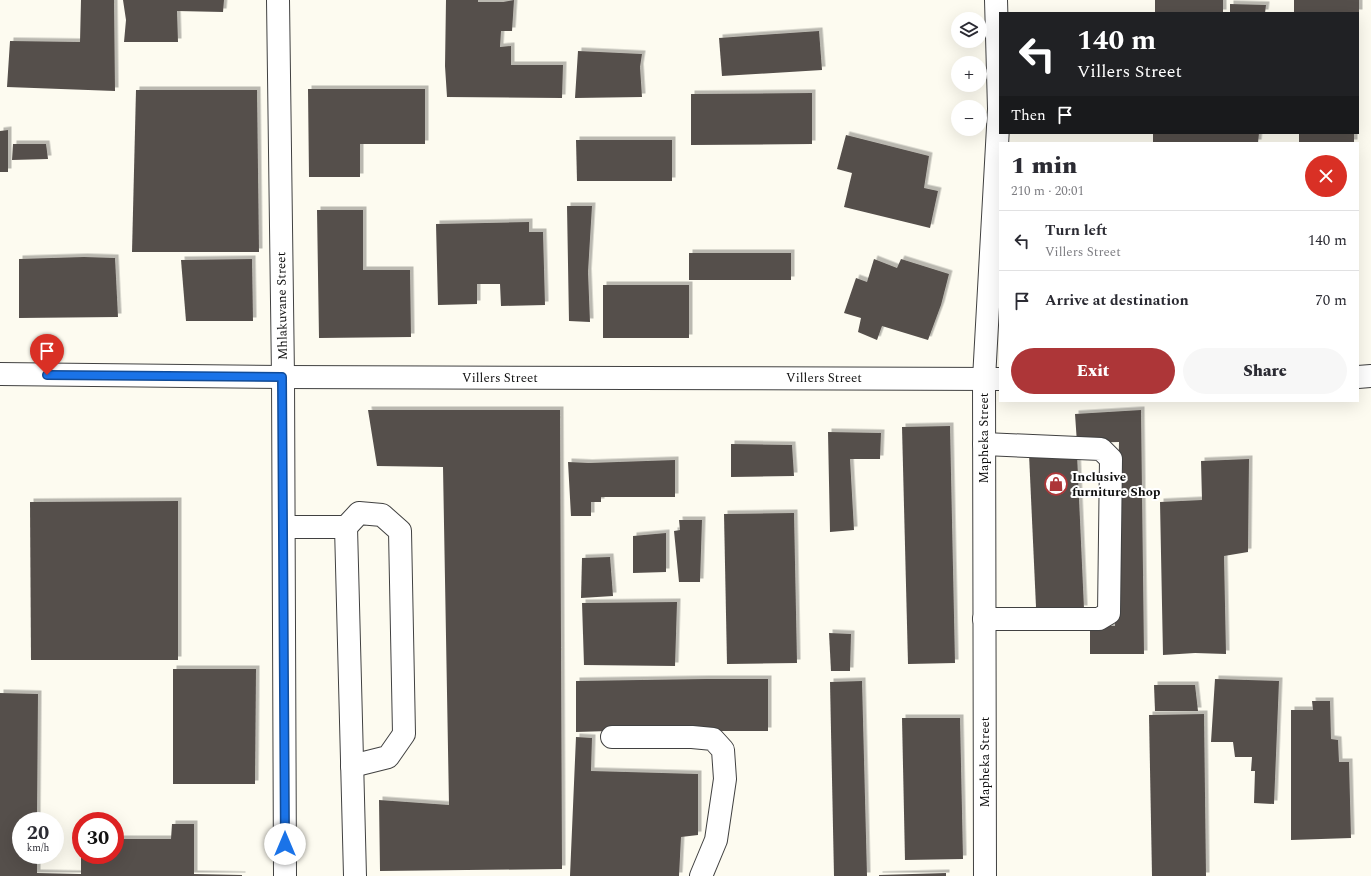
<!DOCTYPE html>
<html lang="en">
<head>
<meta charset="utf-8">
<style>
  :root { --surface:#fff; --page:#f7f7f7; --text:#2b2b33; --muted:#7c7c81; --line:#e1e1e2; --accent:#ad3638 }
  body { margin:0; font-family:Spectral,serif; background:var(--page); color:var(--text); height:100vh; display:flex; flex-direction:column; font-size:15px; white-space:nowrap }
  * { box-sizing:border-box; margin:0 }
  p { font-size:13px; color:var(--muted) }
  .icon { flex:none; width:22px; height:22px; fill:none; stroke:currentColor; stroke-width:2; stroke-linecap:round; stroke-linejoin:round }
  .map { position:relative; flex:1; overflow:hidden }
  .panel { position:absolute; left:999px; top:142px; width:360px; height:260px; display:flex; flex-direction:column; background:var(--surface); border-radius:0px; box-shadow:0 4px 16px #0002 }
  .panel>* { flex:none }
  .guide { position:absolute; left:999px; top:12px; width:360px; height:122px; border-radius:0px; box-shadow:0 4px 16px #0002; background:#202124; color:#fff; overflow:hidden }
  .buttons { position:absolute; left:951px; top:12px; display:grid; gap:8px }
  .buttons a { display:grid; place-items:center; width:36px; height:36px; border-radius:50%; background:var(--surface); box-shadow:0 4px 16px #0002; font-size:20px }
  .speed { position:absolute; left:12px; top:812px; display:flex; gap:8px; font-size:20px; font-weight:700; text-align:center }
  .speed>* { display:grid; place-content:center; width:52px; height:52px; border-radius:50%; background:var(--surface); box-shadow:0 4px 16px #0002; line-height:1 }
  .speed small { font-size:10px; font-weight:400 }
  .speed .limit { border:6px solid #d22; background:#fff; color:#111 }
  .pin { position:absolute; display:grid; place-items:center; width:34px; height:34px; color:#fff; margin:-41px -17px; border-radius:50% 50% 50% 0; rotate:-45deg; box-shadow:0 0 4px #0007 }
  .pin .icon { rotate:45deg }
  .me { position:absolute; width:44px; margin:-22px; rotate:0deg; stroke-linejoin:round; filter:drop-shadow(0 0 3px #0008) }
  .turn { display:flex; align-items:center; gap:14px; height:84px; padding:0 12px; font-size:18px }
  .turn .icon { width:52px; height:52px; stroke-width:2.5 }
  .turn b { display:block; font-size:28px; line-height:34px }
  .then { display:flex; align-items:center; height:38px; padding:0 12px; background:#0003; gap:8px; font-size:15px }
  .round { display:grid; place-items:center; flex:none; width:42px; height:42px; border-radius:21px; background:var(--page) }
  .summary { display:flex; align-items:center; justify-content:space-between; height:68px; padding:0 12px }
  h1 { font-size:24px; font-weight:800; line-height:30px }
  .action { display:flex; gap:8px; margin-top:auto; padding:8px 12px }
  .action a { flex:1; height:46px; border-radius:24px; background:var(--accent); color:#fff; font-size:16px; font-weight:800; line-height:46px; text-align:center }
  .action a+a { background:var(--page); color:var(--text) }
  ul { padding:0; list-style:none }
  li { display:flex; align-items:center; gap:12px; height:60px; padding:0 12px; border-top:1px solid var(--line) }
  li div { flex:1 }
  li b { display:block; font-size:15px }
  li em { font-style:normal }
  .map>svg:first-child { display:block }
  .building { fill:#554f4b; filter:url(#shadow) }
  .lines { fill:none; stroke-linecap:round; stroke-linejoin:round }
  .minor-casing { stroke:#414141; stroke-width:24 }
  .minor { stroke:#fff; stroke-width:22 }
  .route-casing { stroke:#114b97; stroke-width:10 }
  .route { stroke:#1a73e8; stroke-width:7 }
  .labels { text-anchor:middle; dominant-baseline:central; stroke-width:4; stroke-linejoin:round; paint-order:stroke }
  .street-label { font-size:13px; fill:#0e0e0e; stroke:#fff }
  .poi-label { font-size:13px; font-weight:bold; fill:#0e0e0e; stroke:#fff; text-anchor:start }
</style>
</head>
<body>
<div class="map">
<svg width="1371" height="876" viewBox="0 0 1371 876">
  <defs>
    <filter id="shadow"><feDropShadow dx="3.5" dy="-3.5" stdDeviation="0" flood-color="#0004"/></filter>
  </defs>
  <rect width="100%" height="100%" fill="#fdfbf0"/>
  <g class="building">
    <polygon points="81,0 114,0 115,91 7,87 10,41 80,42"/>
    <polygon points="123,0 224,0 223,12 177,11 178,42 124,42 126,20"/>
    <polygon points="446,0 478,0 478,2 503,2 514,0 512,31 501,31 500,47 511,46 511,65 563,65 562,98 447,97 445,66"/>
    <rect x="1155" y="0" width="68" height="13"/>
    <rect x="1294" y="0" width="65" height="13"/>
    <polygon points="1230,4 1266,5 1265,13 1230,13"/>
    <polygon points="819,31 822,70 722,76 719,38"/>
    <polygon points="578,51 642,54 640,67 642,97 575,98"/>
    <polygon points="308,89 425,89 425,144 360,144 360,177 309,177"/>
    <polygon points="136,90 257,90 259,252 132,252"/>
    <polygon points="812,93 812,144 691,145 691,94"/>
    <polygon points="8,130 8,172 0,172 0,131"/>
    <polygon points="1153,133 1259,133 1258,143 1153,143"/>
    <rect x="1299" y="133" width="55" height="10"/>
    <polygon points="846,135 929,156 924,188 938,191 930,228 844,207 852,173 837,169"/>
    <polygon points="576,140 672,140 672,181 577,181"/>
    <polygon points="13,144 46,144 48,159 12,160"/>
    <polygon points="567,206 592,206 588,272 590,322 569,321"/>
    <polygon points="317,210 363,210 363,270 410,270 411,337 319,338"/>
    <polygon points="529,222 529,232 543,232 545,305 501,306 500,284 477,284 477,304 438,305 436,224"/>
    <rect x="689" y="253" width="102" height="27"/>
    <polygon points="84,257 115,258 118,317 19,318 19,259"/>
    <polygon points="252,259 253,321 186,321 181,260"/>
    <polygon points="874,259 897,268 901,259 949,274 941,305 928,340 882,326 877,340 858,332 861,318 844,313 856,278 867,282"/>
    <rect x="603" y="285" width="86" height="53"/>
    <polygon points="368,410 560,410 562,869 380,871 379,800 449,805 443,467 377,466"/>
    <polygon points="1141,410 1144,654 1090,654 1090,625 1115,626 1119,442 1077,443 1075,414"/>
    <polygon points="950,426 955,663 908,664 902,427"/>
    <polygon points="828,432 881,433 880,459 850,459 854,530 830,532"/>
    <polygon points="731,444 792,445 794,476 731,477"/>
    <polygon points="1029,454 1077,454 1084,609 1036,607"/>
    <polygon points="1249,459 1248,552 1224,556 1226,654 1195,653 1163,655 1160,502 1202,500 1201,461"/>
    <polygon points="675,460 675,497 601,497 601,502 591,502 591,516 571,516 568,462 589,463"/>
    <polygon points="178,501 178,660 31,660 30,502"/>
    <polygon points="794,513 797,663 727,664 724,514"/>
    <polygon points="679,520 702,520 700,582 679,582 674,531 680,530"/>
    <polygon points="666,533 666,572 633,573 633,536"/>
    <polygon points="610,557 613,596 581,598 582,558"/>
    <polygon points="677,602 675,666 584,665 582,603"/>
    <polygon points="829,633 851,634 850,671 831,671"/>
    <polygon points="173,669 256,669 255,784 173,784"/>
    <polygon points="706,679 768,679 768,731 706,731 706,728 576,732 576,681"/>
    <polygon points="1215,679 1279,681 1274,804 1254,803 1255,771 1251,771 1252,757 1235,757 1233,742 1211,742"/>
    <polygon points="862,681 867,876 834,876 830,682"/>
    <polygon points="1154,685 1195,685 1198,711 1155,711"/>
    <polygon points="0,693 38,694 37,821 21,821 21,855 37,855 37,873 81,874 81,855 115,855 115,839 171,839 172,824 194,824 194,874 242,875 242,876 0,876"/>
    <polygon points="1312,701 1330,701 1331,739 1338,740 1339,762 1349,762 1351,838 1291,840 1291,710 1313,710"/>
    <polygon points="1204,714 1206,876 1152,876 1149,715"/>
    <polygon points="902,718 960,718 963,859 905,860"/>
    <polygon points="576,737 592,738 591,771 698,774 698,835 681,837 679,876 570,876"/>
    <polygon points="946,873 946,876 879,876 879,875"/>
  </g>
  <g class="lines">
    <g class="minor-casing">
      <g id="minor">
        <polyline points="278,0 283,377 285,876"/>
        <polyline points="0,374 283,377 1000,379"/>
        <polyline points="1358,377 1371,376"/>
        <polyline points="984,444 1101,449 1111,459 1109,613 1099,619 984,619"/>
        <polyline points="284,527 346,527 355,876"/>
        <polyline points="346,527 359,513 382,515 400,531 404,734 388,757 352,766"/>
        <polyline points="612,737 692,737 713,739 723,750 725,779 716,840 701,876"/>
        <polyline points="985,876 984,379 999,109 996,0"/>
      </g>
    </g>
    <use href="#minor" class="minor"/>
  </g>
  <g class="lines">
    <g class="route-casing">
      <polyline id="route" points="47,375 282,377 285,844"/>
    </g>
    <use href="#route" class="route"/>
  </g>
  <defs>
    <g id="shop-ring" transform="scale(1.15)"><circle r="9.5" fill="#fff" stroke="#ad3638" stroke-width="1.5"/><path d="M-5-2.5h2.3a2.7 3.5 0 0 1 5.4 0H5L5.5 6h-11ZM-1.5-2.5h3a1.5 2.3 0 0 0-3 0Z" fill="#ad3638"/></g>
  </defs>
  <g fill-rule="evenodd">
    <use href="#shop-ring" x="1056" y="484"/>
  </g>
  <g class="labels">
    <g class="street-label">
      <text transform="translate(282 306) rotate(-91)">Mhlakuvane Street</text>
      <text x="500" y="378">Villers Street</text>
      <text x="824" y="378">Villers Street</text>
      <text transform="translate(984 438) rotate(-90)">Mapheka Street</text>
      <text transform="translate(985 762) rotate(-90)">Mapheka Street</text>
    </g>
    <g class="poi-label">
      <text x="1072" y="477">Inclusive<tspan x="1072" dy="15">furniture Shop</tspan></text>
    </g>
  </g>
</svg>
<div class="buttons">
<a><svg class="icon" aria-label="layers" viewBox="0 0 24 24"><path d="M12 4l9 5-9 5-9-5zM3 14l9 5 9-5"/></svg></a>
<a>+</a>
<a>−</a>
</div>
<div class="speed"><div>20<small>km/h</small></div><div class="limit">30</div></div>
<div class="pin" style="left:47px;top:375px;background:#d93025"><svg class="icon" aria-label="arrive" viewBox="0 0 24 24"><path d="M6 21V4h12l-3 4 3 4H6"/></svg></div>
<svg class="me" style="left:285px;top:844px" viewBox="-20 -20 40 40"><circle r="19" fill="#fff"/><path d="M0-13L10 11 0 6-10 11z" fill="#1a73e8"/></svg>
<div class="guide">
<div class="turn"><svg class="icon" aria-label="left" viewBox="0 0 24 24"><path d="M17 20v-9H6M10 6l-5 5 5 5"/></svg><div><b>140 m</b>Villers Street</div></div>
<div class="then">Then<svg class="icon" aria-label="arrive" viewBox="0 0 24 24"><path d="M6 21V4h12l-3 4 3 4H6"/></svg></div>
</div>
<section class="panel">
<div class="summary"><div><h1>1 min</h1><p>210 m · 20:01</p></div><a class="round" style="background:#d93025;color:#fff"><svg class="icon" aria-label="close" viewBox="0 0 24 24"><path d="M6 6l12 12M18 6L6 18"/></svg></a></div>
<ul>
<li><svg class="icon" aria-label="left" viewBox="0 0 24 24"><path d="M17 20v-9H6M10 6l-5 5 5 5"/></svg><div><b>Turn left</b><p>Villers Street</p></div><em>140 m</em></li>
<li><svg class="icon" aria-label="arrive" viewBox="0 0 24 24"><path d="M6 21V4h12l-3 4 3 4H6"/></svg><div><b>Arrive at destination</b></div><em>70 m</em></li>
</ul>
<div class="action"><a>Exit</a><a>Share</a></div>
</section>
</div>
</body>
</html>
